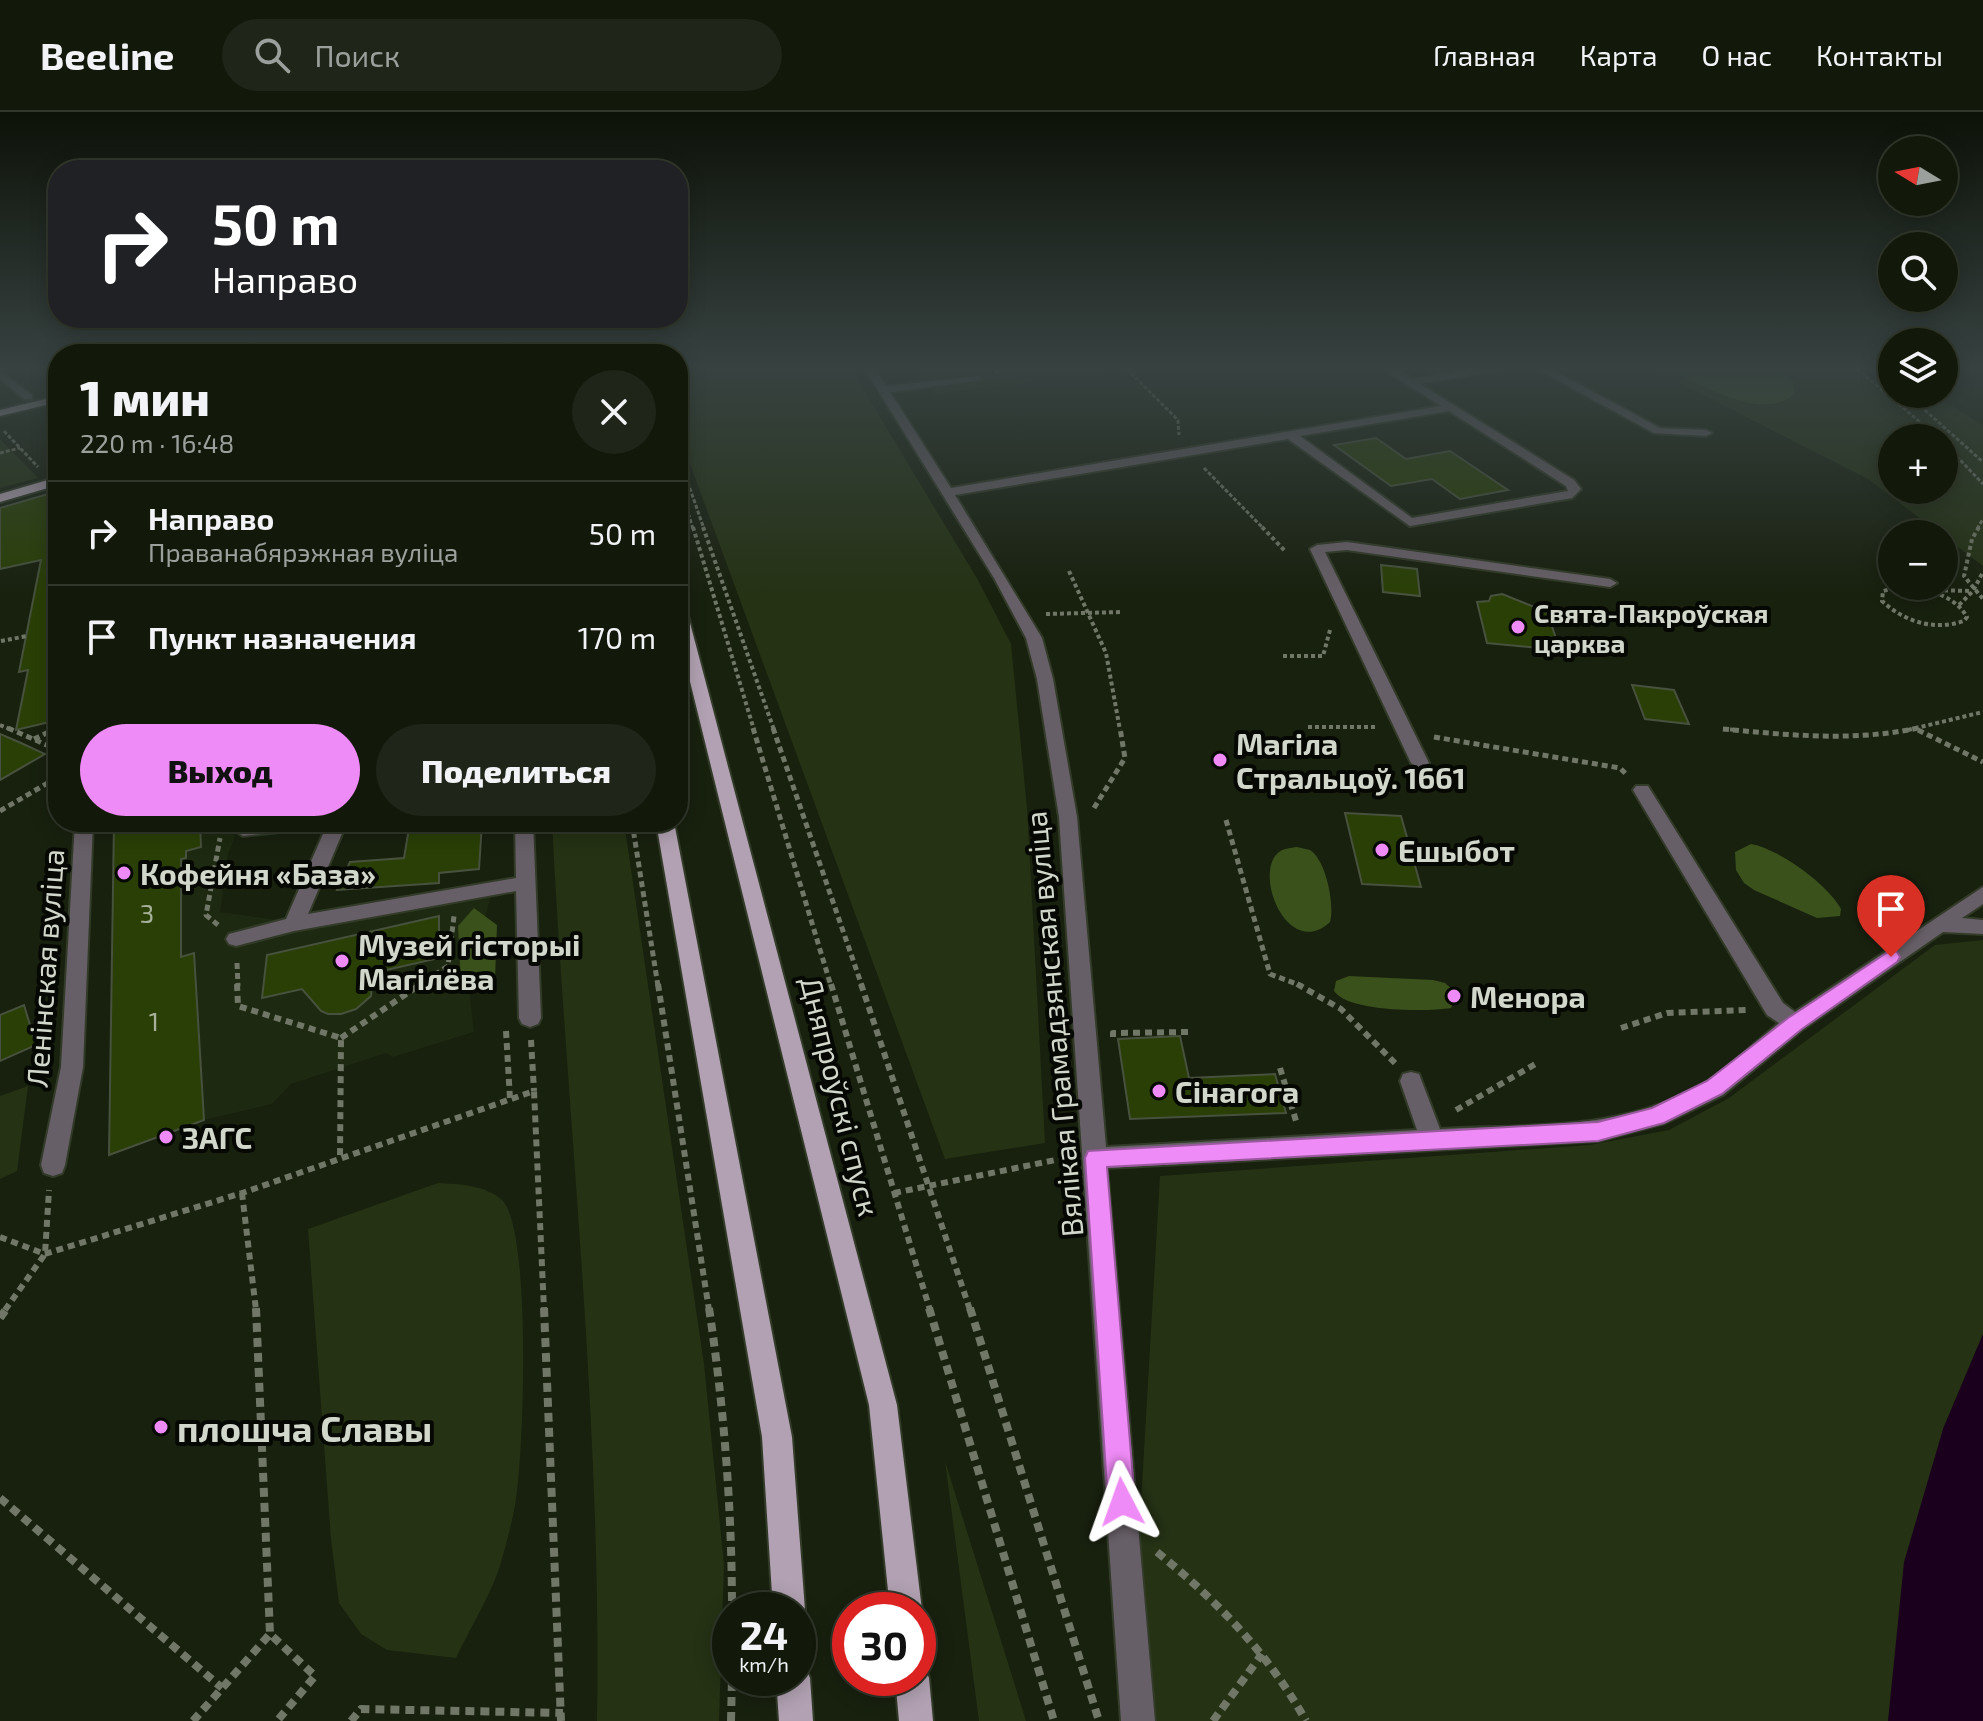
<!DOCTYPE html>
<html lang="ru">
<head>
<meta charset="utf-8">
<style>
  :root { --surface:#12180a; --page:#1f2518; --text:#f1f3f6; --muted:#9ca09c; --line:#31372b; --accent:#ef8bf6 }
  body { margin:0; font-family:"Exo 2",sans-serif; background:var(--page); color:var(--text); height:100vh; display:flex; flex-direction:column; font-size:30px; white-space:nowrap }
  * { box-sizing:border-box; margin:0 }
  p { font-size:26px; color:var(--muted) }
  .icon { flex:none; width:44px; height:44px; fill:none; stroke:currentColor; stroke-width:2; stroke-linecap:round; stroke-linejoin:round }
  .map { position:relative; flex:1; overflow:hidden }
  .drawer { position:absolute; left:48px; top:232px; width:640px; height:488px; display:flex; flex-direction:column; background:var(--surface); border-radius:32px; box-shadow:0 4px 20px #0003,0 0 0 2px var(--line) }
  .drawer>* { flex:none }
  .top-card { position:absolute; left:48px; top:48px; width:640px; height:168px; border-radius:32px; box-shadow:0 4px 20px #0003,0 0 0 2px var(--line); background:#202124; color:#fff; overflow:hidden }
  .needle { width:52px; rotate:280deg }
  .fabs { position:absolute; left:1878px; top:24px; display:grid; gap:16px }
  .fabs a { display:grid; place-items:center; width:80px; height:80px; border-radius:50%; background:var(--surface); box-shadow:0 4px 20px #0003,0 0 0 2px var(--line); font-size:40px }
  .speed { position:absolute; left:712px; top:1480px; display:flex; gap:16px; font-size:40px; font-weight:700; text-align:center }
  .speed>* { display:grid; place-content:center; width:104px; height:104px; border-radius:50%; background:var(--surface); box-shadow:0 4px 20px #0003,0 0 0 2px var(--line); line-height:1 }
  .speed small { font-size:20px; font-weight:400 }
  .speed .limit { border:12px solid #d22; background:#fff; color:#111 }
  .pin { position:absolute; display:grid; place-items:center; width:68px; height:68px; color:#fff; margin:-82px -34px; border-radius:50% 50% 50% 0; rotate:-45deg; box-shadow:0 0 8px #0007 }
  .pin .icon { rotate:45deg }
  .me { position:absolute; width:88px; margin:-44px; rotate:356deg; stroke-linejoin:round; filter:drop-shadow(0 0 6px #0008) }
  .turn { display:flex; align-items:center; gap:28px; height:168px; padding:0 32px; font-size:36px }
  .turn .icon { width:104px; height:104px; stroke-width:2.5 }
  .turn b { display:block; font-size:56px; line-height:68px }
  .round { display:grid; place-items:center; flex:none; width:84px; height:84px; border-radius:42px; background:var(--page) }
  .head { display:flex; align-items:center; justify-content:space-between; height:136px; padding:0 32px }
  h1 { font-size:48px; font-weight:800; line-height:60px }
  .cta { display:flex; gap:16px; margin-top:auto; padding:16px 32px }
  .cta a { flex:1; height:92px; border-radius:48px; background:var(--accent); color:#111; font-size:32px; font-weight:800; line-height:92px; text-align:center }
  .cta a+a { background:var(--page); color:var(--text) }
  ul { padding:0; list-style:none }
  li { display:flex; align-items:center; gap:24px; height:104px; padding:0 32px; border-top:2px solid var(--line) }
  li div { flex:1 }
  li b { display:block; font-size:30px }
  li em { font-style:normal }
  header { display:flex; align-items:center; gap:48px; box-sizing:border-box; height:112px; padding:0 40px; background:var(--surface); border-bottom:2px solid var(--line) }
  header strong { font-size:38px }
  nav { display:flex; gap:44px; margin-inline-start:auto; font-size:28px }
  .search { width:560px; height:72px; background:var(--page); display:flex; align-items:center; gap:20px; box-sizing:border-box; padding:0 28px; border-radius:44px; color:var(--muted); font-size:30px }
  .map>svg:first-child { display:block }
  .built { fill:#1d2910 }
  .green { fill:#253214; fill-rule:evenodd }
  .forest { fill:#3a511c }
  .water { fill:#1b001e }
  .building { fill:#293f06; stroke:#47513d; stroke-width:2 }
  .lines { fill:none; stroke-linecap:round; stroke-linejoin:round }
  .minor-casing { stroke:#323a28; stroke-width:4 }
  .major-casing { stroke:#323a28; stroke-width:4 }
  .path-far4 { stroke:#707767; stroke-width:3; stroke-dasharray:4 2; stroke-linecap:butt }
  .path-far3 { stroke:#707767; stroke-width:4; stroke-dasharray:4 3; stroke-linecap:butt }
  .path-far2 { stroke:#707767; stroke-width:5; stroke-dasharray:6 4; stroke-linecap:butt }
  .path-far1 { stroke:#707767; stroke-width:6; stroke-dasharray:7 5; stroke-linecap:butt }
  .path { stroke:#707767; stroke-width:8; stroke-dasharray:9 6; stroke-linecap:butt }
  .minor { fill:#675f67; fill-rule:evenodd }
  .major { fill:#b1a1b2; fill-rule:evenodd }
  .route { fill:#ef8bf6; stroke:#9b5aa0; stroke-width:2 }
  .poi-dot { fill:#ef8bf6; stroke:#060903; stroke-width:3 }
  .labels { text-anchor:middle; dominant-baseline:central; stroke-width:8; stroke-linejoin:round; paint-order:stroke }
  .far-poi-label { font-size:26px; font-weight:bold; fill:#d1d7cb; stroke:#060903; text-anchor:start }
  .number-label { font-size:26px; fill:#a7b19a }
  .poi-label { font-size:30px; font-weight:bold; fill:#d1d7cb; stroke:#060903; text-anchor:start }
  .street-label { font-size:30px; fill:#d1d7cb; stroke:#060903 }
  .near-poi-label { font-size:36px; font-weight:bold; fill:#d1d7cb; stroke:#060903; text-anchor:start }
</style>
</head>
<body>
<header>
<strong>Beeline</strong>
<div class="search"><svg class="icon" aria-label="search" viewBox="0 0 24 24"><circle cx="10" cy="10" r="6"/><path d="M15 15l6 6"/></svg>Поиск</div>
<nav><a>Главная</a><a>Карта</a><a>О нас</a><a>Контакты</a></nav>
</header>
<div class="map">
<svg width="1983" height="1609" viewBox="0 0 1983 1609">
  <rect width="100%" height="100%" fill="#18200e"/>
  <polygon class="built" points="114,710 240,710 228,743 220,800 277,808 493,773 469,877 474,920 393,945 386,941 291,972 272,992 204,1008 109,1043"/>
  <g class="green">
    <polygon points="678,257 851,257 978,468 1011,532 1027,696 1045,1031 945,1047 678,319"/>
    <polygon points="915,257 1130,257 934,282"/>
    <path d="M1652,257H1892V282H1933L1983,313V454L1868,367ZM1892,326H1944V378H1892Z"/>
    <polygon points="0,327 38,366 0,376"/>
    <path d="M552,710H624L704,1252L724,1453L719,1609H597C602,1309 567,1009 552,710Z"/>
    <polygon points="1983,828 1983,1222 1943,1317 1888,1609 1147,1609 1139,1425 1160,1064 1589,1033 1669,1018 1729,986 1935,833"/>
    <polygon points="28,974 17,1059 0,1067 0,984"/>
    <path d="M438,1071C458,1072 486,1073 502,1088C532,1117 524,1346 515,1393C512,1411 507,1429 502,1447C493,1480 471,1514 456,1546L387,1538L361,1522L339,1491L331,1427L308,1117Z"/>
    <polygon points="945,1349 1026,1609 979,1609"/>
  </g>
  <g class="forest">
    <path d="M1670,257H1782L1794,272V282C1763,310 1700,273 1670,257Z"/>
    <path d="M1751,732C1779,737 1827,772 1841,797L1840,804L1817,806L1754,778L1744,771L1736,758L1735,740Z"/>
    <path d="M1297,735C1298,735 1309,738 1310,738C1326,748 1335,793 1330,810C1288,849 1252,761 1279,740C1284,736 1291,736 1297,735Z"/>
    <polygon points="474,796 497,813 495,867 469,877 461,871 458,814"/>
    <path d="M1349,864L1433,868L1445,871L1453,878L1455,887L1451,896C1426,900 1348,900 1334,879L1336,869Z"/>
  </g>
  <polygon class="water" points="1983,1222 1983,1609 1888,1609 1904,1450 1943,1317"/>
  <g class="building">
    <polygon points="1376,326 1406,347 1450,339 1508,378 1460,387 1432,367 1391,374 1334,333"/>
    <polygon points="58,379 58,608 16,618 28,558 19,560 41,448 0,457 0,396"/>
    <polygon points="1381,453 1417,457 1420,484 1383,480"/>
    <polygon points="1502,482 1547,500 1560,538 1487,531 1477,490 1489,489 1491,484"/>
    <polygon points="1632,573 1674,578 1689,612 1645,607"/>
    <polygon points="0,622 21,631 45,642 0,668"/>
    <polygon points="1345,701 1401,704 1421,775 1362,772"/>
    <polygon points="114,710 200,710 201,735 186,739 186,746 181,747 181,845 194,841 204,1008 109,1043"/>
    <polygon points="410,710 482,710 479,757 439,761 439,771 337,778 350,750 404,746"/>
    <polygon points="439,804 439,846 373,861 371,884 356,897 341,902 328,902 321,899 302,877 262,886 267,843"/>
    <polygon points="24,893 36,933 0,949 0,903"/>
    <polygon points="1180,924 1189,966 1275,962 1286,1001 1130,1007 1118,927"/>
  </g>
  <g class="lines">
    <g class="minor-casing">
      <g id="minor">
        <path d="M865,257H875L886,274L980,264V268L976,269L890,280L951,376L1441,294L1389,261V257H1398L1412,267L1477,257H1508L1420,272L1574,368L1581,377L1572,386L1410,414L1288,327L955,383L1042,526L1053,567L1077,705L1106,1035L1417,1018L1400,969L1403,962L1411,960L1419,962L1440,1017C1529,1012 1629,1020 1708,969C1733,952 1756,930 1779,911L1767,903L1633,678L1636,674H1648L1783,891L1795,900L1983,775V792L1962,806L1983,808V822L1943,820L1803,917L1723,983L1665,1011L1598,1029L1107,1056L1155,1609H1121L1059,705L1037,567L1026,526L994,466ZM1449,299L1566,374L1568,379L1412,406L1300,324Z"/>
        <polygon points="1537,257 1551,257 1660,316 1706,318 1712,321 1706,324 1654,321"/>
        <polygon points="0,259 32,283 32,287 24,287 0,267"/>
        <polygon points="1347,430 1610,467 1617,471 1610,475 1347,438 1325,440 1429,651 1420,656 1411,651 1310,437 1317,433"/>
        <polygon points="75,710 93,710 83,955 65,1053 62,1061 53,1064 44,1061 41,1053 61,955"/>
        <polygon points="262,710 347,710 308,802 516,766 515,710 533,710 541,906 538,912 530,915 522,912 519,906 516,779 294,819 236,834 229,832 226,827 229,822 286,807 326,715 243,724 234,718 236,714"/>
      </g>
    </g>
    <g class="major-casing">
      <g id="major">
        <polygon points="58,284 58,290 0,304 0,298"/>
        <polygon points="58,365 58,373 0,390 0,382"/>
        <polygon points="678,488 685,492 897,1293 922,1498 918,1508 918,1498 890,1498 869,1293 678,521"/>
        <polygon points="656,710 674,710 792,1325 805,1498 798,1510 798,1498 773,1498 762,1325"/>
        <polygon points="798,1551 805,1554 810,1566 813,1609 779,1609 776,1566 798,1566"/>
        <polygon points="918,1552 924,1554 929,1566 933,1609 899,1609 895,1566 918,1566"/>
      </g>
    </g>
    <g class="path-far4">
      <polyline points="1127,257 1178,308 1179,323"/>
      <polyline points="1857,257 1939,326"/>
      <polyline points="1880,257 1892,268"/>
      <polyline points="995,260 1010,257"/>
      <polyline points="1907,282 1983,350"/>
      <polyline points="4,319 38,355"/>
      <polyline points="1944,331 1983,372"/>
      <polyline points="0,341 20,336"/>
      <polyline points="678,342 704,417"/>
      <polyline points="1204,356 1264,417"/>
      <polyline points="678,367 693,417"/>
      <polyline points="1977,417 1983,407"/>
    </g>
    <g class="path-far3">
      <polyline points="693,415 754,618"/>
      <polyline points="703,415 774,618"/>
      <polyline points="1262,415 1286,440"/>
      <polyline points="1979,415 1972,427 1964,464 1983,487"/>
      <polyline points="1069,459 1106,541 1120,618"/>
      <path d="M1899,475C1925,477 1953,481 1967,505L1964,509C1934,519 1905,510 1882,489L1883,479Z"/>
      <polyline points="1930,478 1972,479"/>
      <polyline points="1959,493 1973,479 1983,460"/>
      <polyline points="1046,502 1122,500"/>
      <polyline points="1,529 27,524"/>
      <polyline points="1283,544 1323,544 1330,518"/>
      <polyline points="0,613 12,618"/>
      <polyline points="1308,615 1378,615"/>
      <polyline points="1723,617 1738,618"/>
      <polyline points="53,618 58,616"/>
      <polyline points="1908,618 1983,600"/>
    </g>
    <g class="path-far2">
      <polyline points="8,616 58,638"/>
      <polyline points="753,616 831,874"/>
      <polyline points="773,616 862,874"/>
      <path d="M1723,617C1788,623 1853,630 1918,616"/>
      <polyline points="1918,618 1983,650"/>
      <polyline points="1434,625 1620,656 1627,663"/>
      <polyline points="34,627 57,616"/>
      <polyline points="1094,696 1125,646 1120,616"/>
      <polyline points="0,699 58,665"/>
      <polyline points="1226,708 1270,862 1302,874"/>
      <polyline points="632,710 658,874"/>
      <polyline points="218,813 206,803 220,726"/>
      <polyline points="237,851 238,874"/>
      <polyline points="418,874 448,854 454,804"/>
    </g>
    <g class="path-far1">
      <polyline points="237,872 238,894 341,926 340,1046"/>
      <polyline points="658,872 709,1198"/>
      <polyline points="831,872 930,1198"/>
      <polyline points="861,872 970,1198"/>
      <polyline points="1297,872 1341,897 1397,953"/>
      <polyline points="1621,916 1667,901 1746,898"/>
      <polyline points="506,919 510,987"/>
      <polyline points="1113,925 1113,921 1188,920"/>
      <polyline points="341,926 421,872"/>
      <polyline points="531,928 534,979"/>
      <polyline points="1280,956 1296,1009"/>
      <polyline points="1456,998 1539,950"/>
      <polyline points="242,1081 256,1198"/>
      <polyline points="894,1081 1065,1046"/>
      <polyline points="0,1125 45,1142 242,1081 534,979 544,1198"/>
      <polyline points="5,1198 45,1142 49,1078"/>
    </g>
    <g class="path">
      <polyline points="256,1196 270,1522"/>
      <polyline points="544,1196 561,1609"/>
      <path d="M709,1196C724,1295 732,1398 732,1498"/>
      <polyline points="929,1196 1054,1609"/>
      <polyline points="970,1196 1099,1609"/>
      <polyline points="0,1206 7,1196"/>
      <polyline points="0,1386 222,1576"/>
      <path d="M1157,1440C1217,1489 1268,1541 1306,1609"/>
      <polyline points="193,1609 270,1522 315,1564 277,1609"/>
      <polyline points="351,1609 361,1597 563,1601"/>
      <polyline points="731,1609 732,1566"/>
      <polyline points="1213,1609 1262,1542"/>
    </g>
    <use href="#minor" class="minor"/>
    <use href="#major" class="major"/>
  </g>
  <linearGradient id="sky" x2="0" y2="1"><stop stop-color="#0d1208"/><stop offset="0.53" stop-color="#374241"/><stop offset="1" stop-color="#374241" stop-opacity="0"/></linearGradient>
  <rect width="1983" height="483" fill="url(#sky)"/>
  <polygon class="route" points="1891,838 1897,840 1900,845 1897,850 1802,917 1722,982 1664,1011 1598,1029 1107,1055 1135,1390 1131,1400 1122,1404 1112,1400 1108,1390 1085,1046 1088,1039 1598,1010 1652,996 1707,969 1788,906"/>
  <g class="poi-dot">
    <circle cx="1518" cy="515" r="8"/>
    <circle cx="1220" cy="648" r="8"/>
    <circle cx="1382" cy="738" r="8"/>
    <circle cx="124" cy="761" r="8"/>
    <circle cx="342" cy="849" r="8"/>
    <circle cx="1454" cy="884" r="8"/>
    <circle cx="1159" cy="979" r="8"/>
    <circle cx="166" cy="1025" r="8"/>
    <circle cx="161" cy="1315" r="8"/>
  </g>
  <g class="labels">
    <g class="far-poi-label">
      <text x="1534" y="500">Свята-Пакроўская<tspan x="1534" dy="30">царква</tspan></text>
    </g>
    <g class="number-label">
      <text x="147" y="800">3</text>
      <text x="154" y="908">1</text>
    </g>
    <g class="poi-label">
      <text x="1236" y="631">Магіла<tspan x="1236" dy="34">Стральцоў. 1661</tspan></text>
      <text x="1398" y="738">Ешыбот</text>
      <text x="140" y="761">Кофейня «База»</text>
      <text x="358" y="832">Музей гісторыі<tspan x="358" dy="34">Магілёва</tspan></text>
      <text x="1470" y="884">Менора</text>
      <text x="1175" y="979">Сінагога</text>
      <text x="182" y="1025">ЗАГС</text>
    </g>
    <g class="street-label">
      <text transform="translate(44 856) rotate(-86)">Ленінская вуліца</text>
      <text transform="translate(1053 912) rotate(-95)">Вялікая Грамадзянская вуліца</text>
      <text transform="translate(841 984) rotate(76)">Дняпроўскі спуск</text>
    </g>
    <g class="near-poi-label">
      <text x="177" y="1315">плошча Славы</text>
    </g>
  </g>
</svg>
<div class="fabs">
<a><svg class="needle" viewBox="-14 -14 28 28"><path d="M0-13l5 13h-10z" fill="#e53935"/><path d="M0 13l5-13h-10z" fill="#9ca09c"/></svg></a>
<a><svg class="icon" aria-label="search" viewBox="0 0 24 24"><circle cx="10" cy="10" r="6"/><path d="M15 15l6 6"/></svg></a>
<a><svg class="icon" aria-label="layers" viewBox="0 0 24 24"><path d="M12 4l9 5-9 5-9-5zM3 14l9 5 9-5"/></svg></a>
<a>+</a>
<a>−</a>
</div>
<div class="speed"><div>24<small>km/h</small></div><div class="limit">30</div></div>
<div class="pin" style="left:1891px;top:845px;background:#d93025"><svg class="icon" aria-label="arrive" viewBox="0 0 24 24"><path d="M6 21V4h12l-3 4 3 4H6"/></svg></div>
<svg class="me" style="left:1122px;top:1390px" viewBox="-20 -20 40 40"><path d="M0-17L14 15 0 8-14 15z" fill="#ef8bf6" stroke="#fff" stroke-width="4"/></svg>
<div class="top-card">
<div class="turn"><svg class="icon" aria-label="right" viewBox="0 0 24 24"><path d="M7 20v-9h11M14 6l5 5-5 5"/></svg><div><b>50 m</b>Направо</div></div>
</div>
<section class="drawer">
<div class="head"><div><h1>1 мин</h1><p>220 m · 16:48</p></div><a class="round"><svg class="icon" aria-label="close" viewBox="0 0 24 24"><path d="M6 6l12 12M18 6L6 18"/></svg></a></div>
<ul>
<li><svg class="icon" aria-label="right" viewBox="0 0 24 24"><path d="M7 20v-9h11M14 6l5 5-5 5"/></svg><div><b>Направо</b><p>Праванабярэжная вуліца</p></div><em>50 m</em></li>
<li><svg class="icon" aria-label="arrive" viewBox="0 0 24 24"><path d="M6 21V4h12l-3 4 3 4H6"/></svg><div><b>Пункт назначения</b></div><em>170 m</em></li>
</ul>
<div class="cta"><a>Выход</a><a>Поделиться</a></div>
</section>
</div>
</body>
</html>
